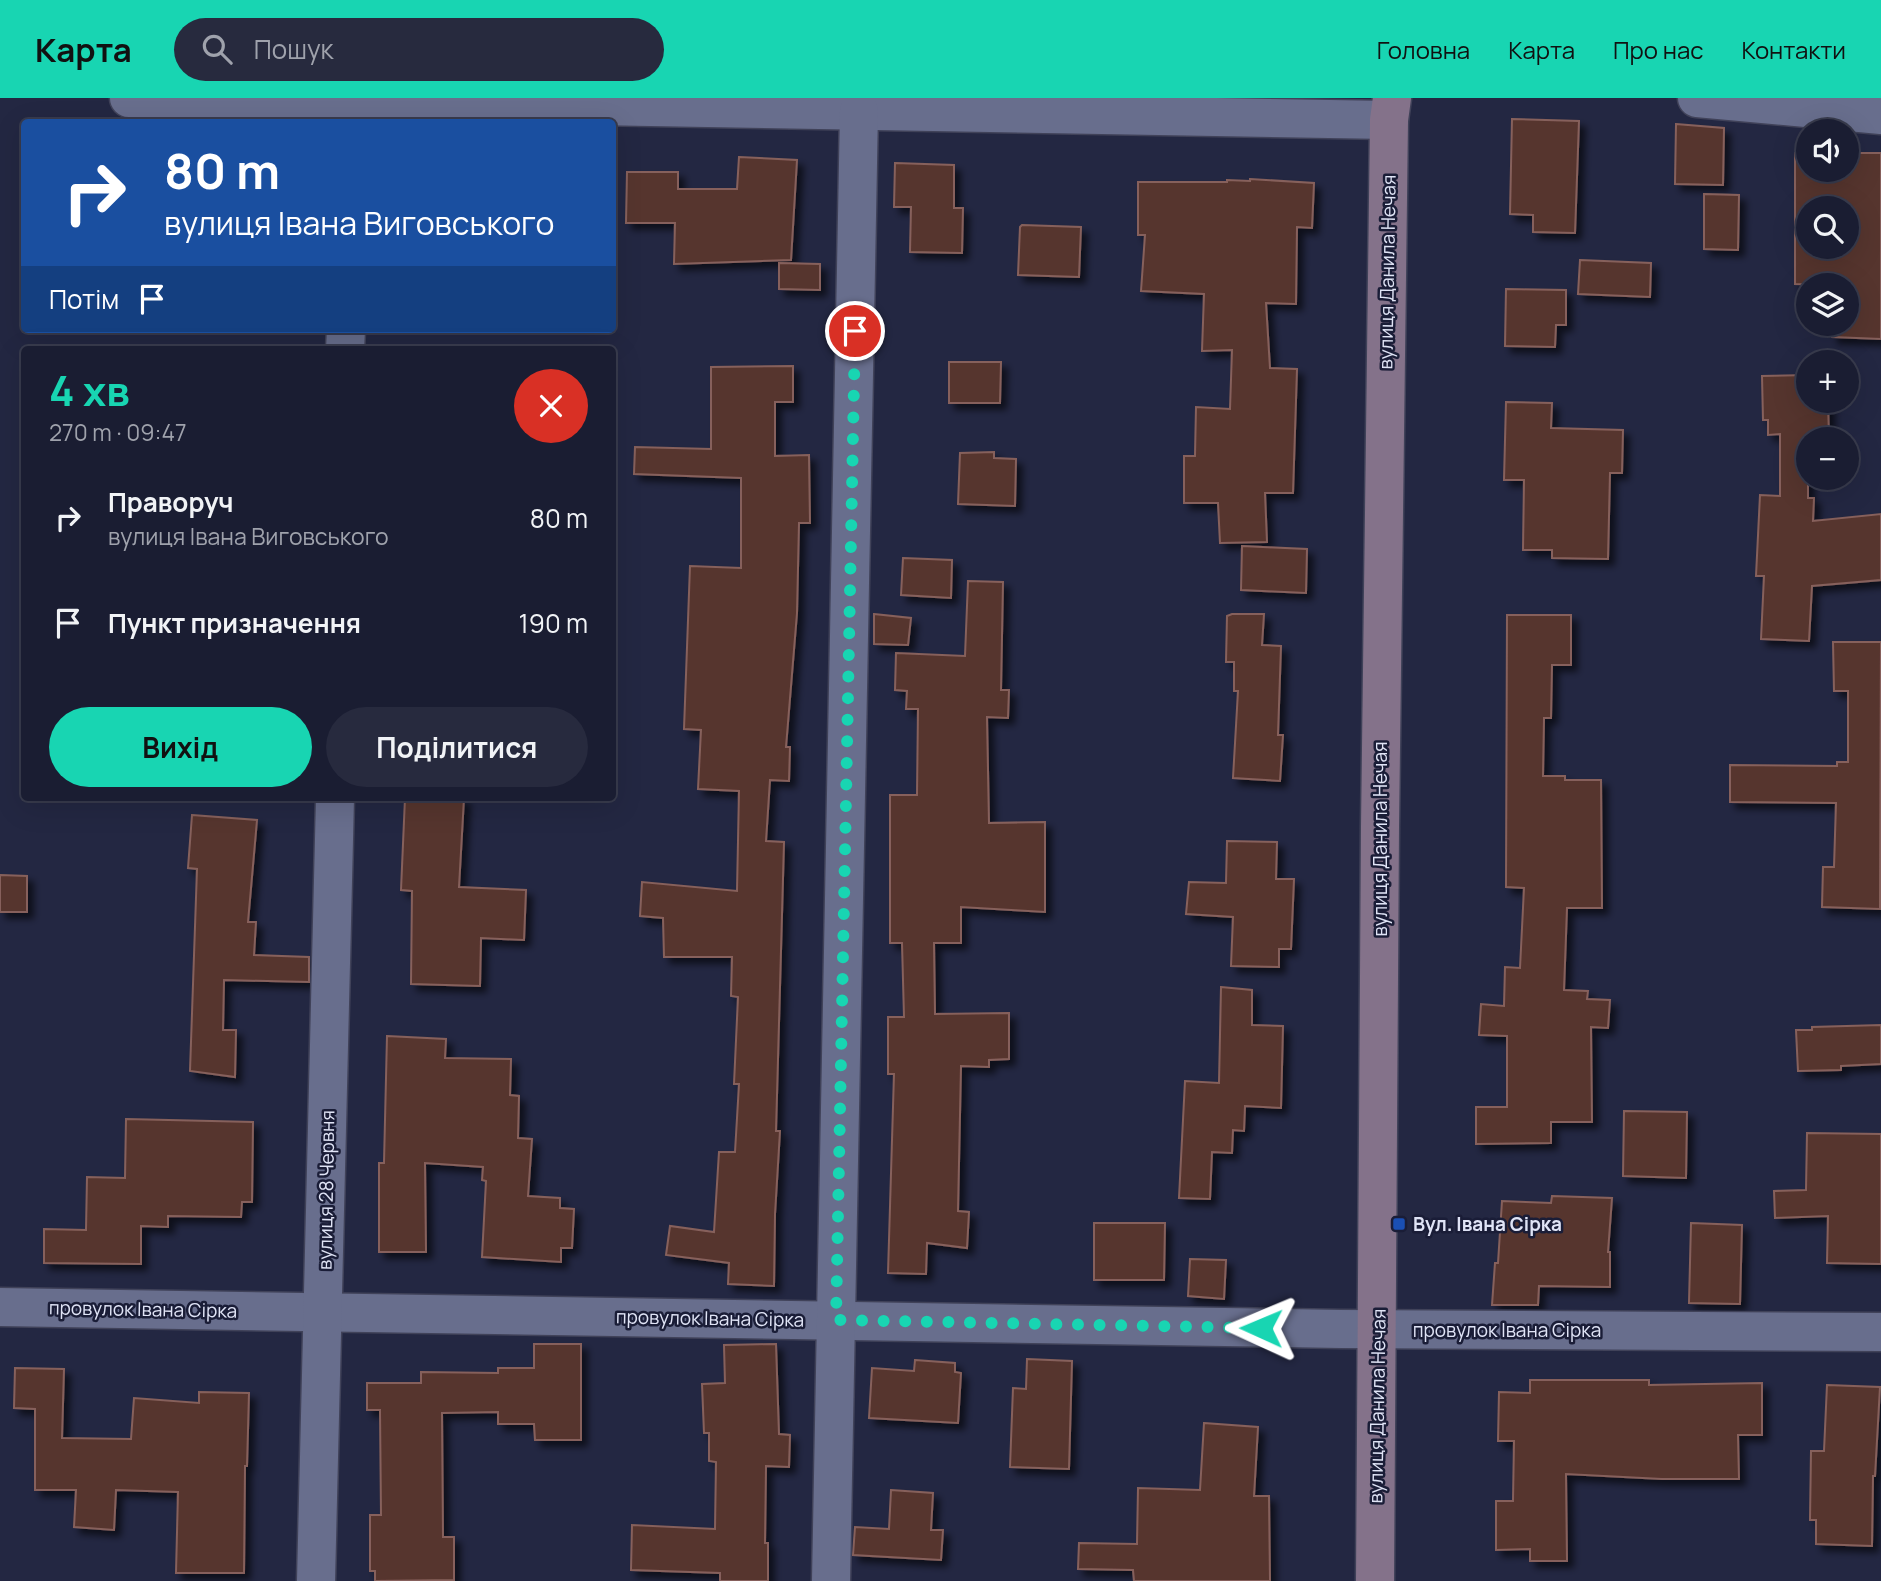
<!DOCTYPE html>
<html lang="uk">
<head>
<meta charset="utf-8">
<style>
  :root { --surface:#1a1d32; --page:#272a3e; --text:#f1f3f6; --muted:#9fa2ac; --line:#383b4d; --accent:#18d5b2 }
  body { margin:0; font-family:Manrope,sans-serif; background:var(--page); color:var(--text); height:100vh; display:flex; flex-direction:column; font-size:26px; white-space:nowrap }
  * { box-sizing:border-box; margin:0 }
  p { font-size:23px; color:var(--muted) }
  .icon { flex:none; width:38px; height:38px; fill:none; stroke:currentColor; stroke-width:2; stroke-linecap:round; stroke-linejoin:round }
  .map { position:relative; flex:1; overflow:hidden }
  .details { position:absolute; left:21px; top:248px; width:595px; height:455px; display:flex; flex-direction:column; background:var(--surface); border-radius:7px; box-shadow:0 7px 28px #0002,0 0 0 2px var(--line) }
  .details>* { flex:none }
  .banner { position:absolute; left:21px; top:21px; width:595px; height:214px; border-radius:7px; box-shadow:0 7px 28px #0002,0 0 0 2px var(--line); background:#1a4fa0; color:#fff; overflow:hidden }
  .fabs { position:absolute; left:1796px; top:21px; display:grid; gap:14px }
  .fabs a { display:grid; place-items:center; width:63px; height:63px; border-radius:50%; background:var(--surface); box-shadow:0 7px 28px #0002,0 0 0 2px var(--line); font-size:35px }
  .pin { position:absolute; display:grid; place-items:center; width:60px; height:60px; color:#fff; margin:-30px; border:4px solid #fff; border-radius:50%; box-shadow:0 2px 7px #0007 }
  .me { position:absolute; width:77px; margin:-38px; rotate:271deg; stroke-linejoin:round; filter:drop-shadow(0 0 5px #0008) }
  .turn { display:flex; align-items:center; gap:24px; height:147px; padding:0 28px; font-size:32px }
  .turn .icon { width:91px; height:91px; stroke-width:2.5 }
  .turn b { display:block; font-size:49px; line-height:60px }
  .then { display:flex; align-items:center; height:66px; padding:0 28px; background:#0003; gap:14px; font-size:26px }
  .round { display:grid; place-items:center; flex:none; width:74px; height:74px; border-radius:37px; background:var(--page) }
  .headline { display:flex; align-items:center; justify-content:space-between; height:119px; padding:0 28px }
  h1 { font-size:42px; font-weight:700; line-height:52px; color:var(--accent) }
  .cta { display:flex; gap:14px; margin-top:auto; padding:14px 28px }
  .cta a { flex:1; height:80px; border-radius:42px; background:var(--accent); color:#111; font-size:28px; font-weight:700; line-height:80px; text-align:center }
  .cta a+a { background:var(--page); color:var(--text) }
  ul { padding:0; list-style:none }
  li { display:flex; align-items:center; gap:21px; height:105px; padding:0 28px }
  li div { flex:1 }
  li b { display:block; font-size:26px }
  li em { font-style:normal }
  header { display:flex; align-items:center; gap:42px; box-sizing:border-box; height:98px; padding:0 35px; background:var(--accent); color:#111 }
  header strong { font-size:33px }
  nav { display:flex; gap:38px; margin-inline-start:auto; font-size:24px }
  .search { width:490px; height:63px; background:var(--page); display:flex; align-items:center; gap:18px; box-sizing:border-box; padding:0 24px; border-radius:38px; color:var(--muted); font-size:26px }
  .map>svg:first-child { display:block }
  .building { fill:#57342e; stroke:#86615b; stroke-width:2; fill-rule:evenodd; filter:url(#shadow) }
  .lines { fill:none; stroke-linecap:round; stroke-linejoin:round }
  .street-casing { stroke:#404259; stroke-width:41 }
  .secondary-casing { stroke:#404259; stroke-width:41 }
  .street { stroke:#686e8d; stroke-width:38 }
  .secondary { stroke:#84728a; stroke-width:38 }
  .route { stroke:#18d5b2; stroke-width:12; stroke-dasharray:0 21.6 }
  .transit-dot { fill:#1a4fb4; stroke:#1a1d37; stroke-width:2.5 }
  .labels { text-anchor:middle; dominant-baseline:central; stroke-width:5; stroke-linejoin:round; paint-order:stroke }
  .street-label { font-size:19px; fill:#e0e4f6; stroke:#1a1d37 }
  .poi-label { font-size:19px; font-weight:bold; fill:#e0e4f6; stroke:#1a1d37; text-anchor:start }
</style>
</head>
<body>
<header>
<strong>Карта</strong>
<div class="search"><svg class="icon" aria-label="search" viewBox="0 0 24 24"><circle cx="10" cy="10" r="6"/><path d="M15 15l6 6"/></svg>Пошук</div>
<nav><a>Головна</a><a>Карта</a><a>Про нас</a><a>Контакти</a></nav>
</header>
<div class="map">
<svg width="1881" height="1483" viewBox="0 0 1881 1483">
  <defs>
    <filter id="shadow"><feDropShadow dx="6" dy="6" stdDeviation="3.5" flood-color="#0009"/></filter>
  </defs>
  <rect width="100%" height="100%" fill="#232742"/>
  <g class="building">
    <polygon points="1512,21 1579,23 1575,135 1533,134 1533,117 1510,116"/>
    <polygon points="1676,26 1724,30 1723,87 1675,86"/>
    <path d="M1795,55H1808V72H1846V55H1881V241L1832,239V226H1846V187L1795,186ZM1808,110H1846V149H1808Z"/>
    <polygon points="739,59 797,62 791,162 674,166 675,125 626,125 627,74 678,74 678,91 737,91"/>
    <polygon points="895,65 954,67 954,110 963,110 962,155 910,154 911,109 894,109"/>
    <polygon points="1250,81 1314,85 1312,130 1297,129 1296,206 1266,205 1270,270 1297,271 1293,395 1265,395 1267,444 1220,445 1218,405 1184,405 1184,358 1195,358 1196,309 1230,311 1232,252 1202,253 1204,196 1141,193 1145,137 1138,137 1138,84 1227,84 1227,82 1250,83"/>
    <polygon points="1704,96 1739,97 1738,152 1704,151"/>
    <polygon points="1022,127 1081,129 1079,179 1018,177 1020,129"/>
    <polygon points="1580,162 1651,165 1650,199 1578,196"/>
    <polygon points="779,165 820,166 820,192 779,191"/>
    <polygon points="1506,191 1566,192 1566,227 1556,227 1555,249 1505,248"/>
    <polygon points="949,264 1001,264 1000,305 949,305"/>
    <polygon points="793,268 793,304 775,304 775,358 809,357 810,425 799,425 797,515 786,649 790,649 789,683 770,682 766,743 784,744 776,1033 780,1033 775,1116 774,1188 728,1186 729,1165 666,1157 670,1128 714,1134 719,1054 735,1054 739,986 734,986 738,899 731,898 732,859 664,859 663,820 640,818 642,784 737,793 739,693 698,691 701,632 684,631 690,468 741,470 741,380 634,376 635,349 711,351 711,269"/>
    <polygon points="1808,277 1808,303 1828,303 1829,341 1808,341 1808,400 1814,400 1813,423 1881,416 1881,482 1812,488 1809,543 1761,541 1764,478 1756,478 1760,397 1780,398 1780,336 1768,337 1768,322 1763,322 1762,278"/>
    <polygon points="1506,304 1552,305 1551,330 1623,332 1622,375 1610,375 1608,461 1552,460 1552,452 1523,452 1524,382 1504,382"/>
    <polygon points="994,354 994,360 1016,361 1015,408 958,406 960,355"/>
    <polygon points="1242,448 1307,451 1306,495 1241,492"/>
    <polygon points="903,460 952,462 951,500 901,497"/>
    <polygon points="968,483 1003,484 1001,592 1009,592 1008,620 987,619 989,725 1045,724 1045,814 961,809 961,845 934,845 935,916 1009,915 1009,961 989,962 989,969 961,968 958,1113 969,1114 967,1150 927,1145 926,1176 888,1175 894,976 888,976 888,919 904,919 902,845 890,845 890,697 917,697 918,611 906,611 907,593 895,592 896,555 965,558"/>
    <polygon points="874,516 911,520 908,547 874,546"/>
    <polygon points="1232,516 1264,516 1262,547 1281,548 1278,637 1283,637 1280,683 1233,680 1238,593 1234,593 1234,564 1226,564 1227,518"/>
    <polygon points="1507,517 1571,517 1571,567 1552,567 1551,620 1544,620 1543,678 1565,678 1565,682 1601,682 1602,810 1567,810 1564,892 1588,893 1587,901 1610,902 1608,930 1591,929 1592,1024 1551,1024 1551,1045 1476,1046 1476,1009 1507,1009 1507,938 1479,937 1481,906 1504,908 1505,869 1520,870 1524,790 1506,789"/>
    <polygon points="1833,544 1881,544 1880,811 1822,809 1823,769 1834,769 1836,705 1730,704 1730,667 1837,668 1837,664 1848,664 1848,593 1834,593"/>
    <polygon points="405,700 464,700 459,789 526,792 524,842 481,840 480,888 411,886 412,793 401,792"/>
    <polygon points="192,717 257,722 248,824 256,824 254,857 309,859 309,884 224,882 223,932 236,932 235,979 190,973 197,771 188,770"/>
    <polygon points="1227,743 1277,744 1276,781 1294,781 1291,851 1279,851 1279,869 1231,868 1233,819 1186,816 1189,784 1226,785"/>
    <polygon points="0,777 27,778 27,814 0,814"/>
    <polygon points="1221,889 1252,892 1252,927 1283,928 1281,1010 1245,1008 1244,1033 1233,1032 1232,1055 1212,1054 1210,1101 1179,1100 1185,983 1219,985"/>
    <polygon points="1881,927 1881,966 1841,968 1841,972 1798,973 1796,932 1812,932 1812,929"/>
    <polygon points="387,938 446,941 445,960 511,961 510,997 519,998 518,1040 532,1041 528,1098 560,1100 560,1110 574,1111 572,1150 561,1150 561,1164 482,1159 486,1083 482,1082 483,1069 425,1065 426,1154 379,1154 379,1065 384,1065"/>
    <polygon points="1624,1013 1687,1014 1686,1080 1623,1078"/>
    <polygon points="126,1021 253,1024 252,1104 242,1104 241,1119 168,1118 168,1129 141,1128 141,1166 44,1165 44,1131 86,1132 87,1079 125,1080"/>
    <polygon points="1807,1035 1881,1036 1881,1166 1827,1165 1828,1118 1775,1120 1774,1093 1806,1092"/>
    <polygon points="1552,1098 1612,1100 1608,1154 1610,1154 1610,1189 1539,1188 1538,1207 1492,1207 1495,1165 1498,1165 1502,1103 1551,1105"/>
    <polygon points="1094,1125 1165,1125 1164,1182 1094,1182"/>
    <polygon points="1691,1125 1742,1127 1740,1206 1689,1205"/>
    <polygon points="1190,1161 1226,1162 1224,1201 1188,1198"/>
    <polygon points="534,1246 581,1246 581,1342 535,1342 534,1326 498,1326 498,1314 442,1315 443,1439 454,1439 454,1482 375,1483 375,1473 370,1473 370,1417 381,1417 380,1312 367,1312 367,1285 421,1285 421,1274 498,1275 498,1270 534,1270"/>
    <polygon points="776,1246 779,1336 790,1337 789,1369 766,1368 765,1445 768,1445 768,1483 720,1483 720,1475 631,1472 632,1427 715,1431 716,1364 709,1363 709,1335 704,1335 702,1286 725,1285 724,1247"/>
    <polygon points="1027,1261 1072,1263 1069,1371 1010,1369 1013,1290 1026,1291"/>
    <polygon points="915,1262 955,1265 955,1274 961,1275 958,1325 869,1320 872,1270 914,1273"/>
    <polygon points="15,1270 64,1271 62,1340 131,1341 134,1300 199,1305 199,1294 249,1295 247,1368 245,1368 244,1475 176,1475 178,1394 116,1392 114,1432 74,1429 76,1392 35,1392 35,1311 14,1310"/>
    <polygon points="1530,1282 1649,1282 1649,1287 1762,1285 1762,1337 1738,1337 1739,1381 1662,1381 1566,1376 1567,1463 1530,1463 1530,1451 1496,1452 1496,1403 1513,1403 1514,1343 1498,1343 1499,1294 1530,1295"/>
    <polygon points="1827,1287 1880,1289 1875,1378 1873,1378 1872,1448 1816,1446 1816,1422 1810,1422 1811,1353 1824,1353"/>
    <polygon points="1204,1325 1258,1329 1254,1398 1269,1398 1270,1483 1134,1483 1133,1472 1078,1471 1079,1445 1137,1446 1138,1390 1200,1392"/>
    <polygon points="891,1392 933,1395 931,1432 943,1432 941,1462 853,1457 855,1429 889,1431"/>
  </g>
  <g class="lines">
    <g class="street-casing">
      <g id="street">
        <polyline points="129,0 1389,22"/>
        <polyline points="1697,0 1881,17"/>
        <polyline points="345,252 346,231"/>
        <polyline points="0,1209 1341,1231 1881,1234"/>
        <polyline points="316,1483 335,700"/>
        <polyline points="831,1483 859,13"/>
      </g>
    </g>
    <g class="secondary-casing">
      <polyline id="secondary" points="1375,1483 1380,729 1389,22 1392,0"/>
    </g>
    <use href="#street" class="street"/>
    <use href="#secondary" class="secondary"/>
  </g>
  <g class="lines">
    <polyline class="route" points="855,233 836,1222 1261,1230"/>
  </g>
  <rect class="transit-dot" x="1392" y="1119" width="14" height="14" rx="3.5"/>
  <g class="labels">
    <g class="street-label">
      <text transform="translate(1387 174) rotate(-89)">вулиця Данила Нечая</text>
      <text transform="translate(1380 741) rotate(-90)">вулиця Данила Нечая</text>
      <text transform="translate(326 1092) rotate(-89)">вулиця 28 Червня</text>
      <text transform="translate(143 1211) rotate(1)">провулок Івана Сірка</text>
      <text transform="translate(710 1220) rotate(1)">провулок Івана Сірка</text>
      <text x="1507" y="1232">провулок Івана Сірка</text>
      <text transform="translate(1377 1308) rotate(-89)">вулиця Данила Нечая</text>
    </g>
    <g class="poi-label">
      <text x="1413" y="1126">Вул. Івана Сірка</text>
    </g>
  </g>
</svg>
<div class="fabs">
<a><svg class="icon" aria-label="sound" viewBox="0 0 24 24"><path d="M4 9h4l5-4v14l-5-4H4zM17 9q2 3 0 6"/></svg></a>
<a><svg class="icon" aria-label="search" viewBox="0 0 24 24"><circle cx="10" cy="10" r="6"/><path d="M15 15l6 6"/></svg></a>
<a><svg class="icon" aria-label="layers" viewBox="0 0 24 24"><path d="M12 4l9 5-9 5-9-5zM3 14l9 5 9-5"/></svg></a>
<a>+</a>
<a>−</a>
</div>
<div class="pin" style="left:855px;top:233px;background:#d93025"><svg class="icon" aria-label="arrive" viewBox="0 0 24 24"><path d="M6 21V4h12l-3 4 3 4H6"/></svg></div>
<svg class="me" style="left:1261px;top:1230px" viewBox="-20 -20 40 40"><path d="M0-17L14 15 0 8-14 15z" fill="#18d5b2" stroke="#fff" stroke-width="4"/></svg>
<div class="banner">
<div class="turn"><svg class="icon" aria-label="right" viewBox="0 0 24 24"><path d="M7 20v-9h11M14 6l5 5-5 5"/></svg><div><b>80 m</b>вулиця Івана Виговського</div></div>
<div class="then">Потім<svg class="icon" aria-label="arrive" viewBox="0 0 24 24"><path d="M6 21V4h12l-3 4 3 4H6"/></svg></div>
</div>
<section class="details">
<div class="headline"><div><h1>4 хв</h1><p>270 m · 09:47</p></div><a class="round" style="background:#d93025;color:#fff"><svg class="icon" aria-label="close" viewBox="0 0 24 24"><path d="M6 6l12 12M18 6L6 18"/></svg></a></div>
<ul>
<li><svg class="icon" aria-label="right" viewBox="0 0 24 24"><path d="M7 20v-9h11M14 6l5 5-5 5"/></svg><div><b>Праворуч</b><p>вулиця Івана Виговського</p></div><em>80 m</em></li>
<li><svg class="icon" aria-label="arrive" viewBox="0 0 24 24"><path d="M6 21V4h12l-3 4 3 4H6"/></svg><div><b>Пункт призначення</b></div><em>190 m</em></li>
</ul>
<div class="cta"><a>Вихід</a><a>Поділитися</a></div>
</section>
</div>
</body>
</html>
